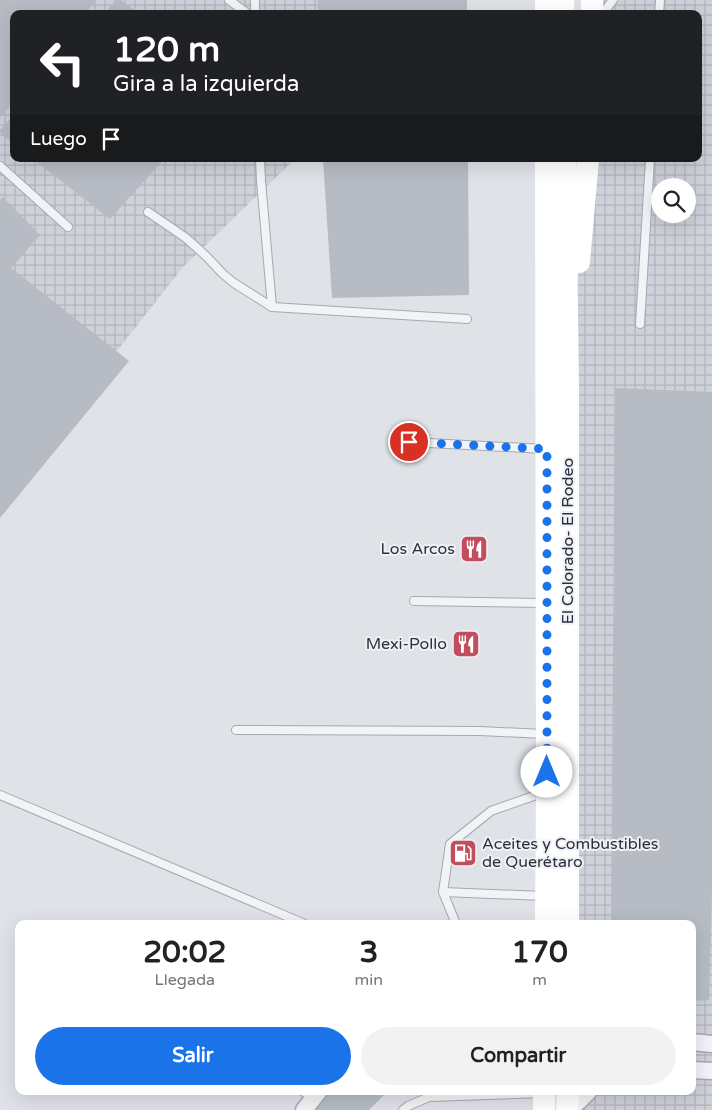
<!DOCTYPE html>
<html lang="es">
<head>
<meta charset="utf-8">
<style>
  :root { --surface:#fff; --page:#f2f2f2; --text:#222; --muted:#767676; --accent:#1a73e8 }
  body { margin:0; font-family:"Varela Round",sans-serif; background:var(--page); color:var(--text); height:100vh; display:flex; flex-direction:column; font-size:19px; white-space:nowrap }
  * { box-sizing:border-box; margin:0 }
  p { font-size:16px; color:var(--muted) }
  .icon { flex:none; width:28px; height:28px; fill:none; stroke:currentColor; stroke-width:2; stroke-linecap:round; stroke-linejoin:round }
  .map { position:relative; flex:1; overflow:hidden }
  .drawer { position:absolute; left:15px; top:920px; width:681px; height:175px; display:flex; flex-direction:column; background:var(--surface); border-radius:10px; box-shadow:0 5px 20px #0002 }
  .drawer>* { flex:none }
  .banner { position:absolute; left:10px; top:10px; width:692px; height:152px; border-radius:10px; box-shadow:0 5px 20px #0002; background:#202124; color:#fff; overflow:hidden }
  .buttons { position:absolute; left:651px; top:178px; display:grid; gap:10px }
  .buttons a { display:grid; place-items:center; width:45px; height:45px; border-radius:50%; background:var(--surface); box-shadow:0 5px 20px #0002; font-size:25px }
  .pin { position:absolute; display:grid; place-items:center; width:42px; height:42px; color:#fff; margin:-21px; border:2px solid #fff; border-radius:50%; box-shadow:0 1px 5px #0007 }
  .me { position:absolute; width:55px; margin:-28px; rotate:0deg; stroke-linejoin:round; filter:drop-shadow(0 0 4px #0008) }
  .turn { display:flex; align-items:center; gap:18px; height:105px; padding:0 20px; font-size:22px }
  .turn .icon { width:65px; height:65px; stroke-width:2.5 }
  .turn b { display:block; font-size:35px; line-height:42px }
  .then { display:flex; align-items:center; height:48px; padding:0 20px; background:#0003; gap:10px; font-size:19px }
  .eta { display:flex; justify-content:space-evenly; align-items:center; height:85px; text-align:center }
  .eta b { font-size:30px; font-weight:800; line-height:35px }
  .button { display:flex; gap:10px; margin-top:auto; padding:10px 20px }
  .button a { flex:1; height:58px; border-radius:30px; background:var(--accent); color:#fff; font-size:20px; font-weight:800; line-height:58px; text-align:center }
  .button a+a { background:var(--page); color:var(--text) }
  .map>svg:first-child { display:block }
  .industrial { fill:url(#industrial-grid); fill-rule:evenodd }
  .building { fill:#b7bbc4 }
  .lines { fill:none; stroke-linecap:round; stroke-linejoin:round }
  .service-casing { stroke:#a5a9b1; stroke-width:10 }
  .minor-casing { stroke:#a5a9b1; stroke-width:19 }
  .service { stroke:#f2f3f6; stroke-width:8 }
  .minor { stroke:#f2f3f6; stroke-width:16 }
  .secondary { stroke:#fff; stroke-width:22 }
  .route { stroke:#1a73e8; stroke-width:9; stroke-dasharray:0 16.2 }
  .labels { text-anchor:middle; dominant-baseline:central; stroke-width:4; stroke-linejoin:round; paint-order:stroke }
  .street-label { font-size:16px; fill:#2a303d; stroke:#eff1f5 }
  .poi-label { font-size:16px; fill:#2a303d; stroke:#eff1f5; text-anchor:end }
</style>
</head>
<body>
<div class="map">
<svg width="712" height="1110" viewBox="0 0 712 1110">
  <defs>
    <pattern id="industrial-grid" width="8" height="8" patternUnits="userSpaceOnUse" patternTransform="scale(1.25)"><rect width="8" height="8" fill="#ced1d9"/><path d="M0 4h8M4 0v8" fill="none" stroke="#b1b4bb"/></pattern>
  </defs>
  <rect width="100%" height="100%" fill="#dfe2e7"/>
  <g class="industrial">
    <polygon points="0,0 458,0 444,14 14,14 14,159 295,159 183,267 0,500"/>
    <path d="M603,0H712V1110H567L566,1091H692V924H565L568,388L589,159H699V14H602ZM660,186H688V214H660Z"/>
  </g>
  <g class="building">
    <polygon points="0,0 96,0 85,14 14,14 14,101 0,118"/>
    <polygon points="116,0 121,0 139,14 104,14"/>
    <rect x="318" y="0" width="149" height="14"/>
    <polygon points="14,115 14,144 0,133 0,130"/>
    <polygon points="33,159 164,159 110,219"/>
    <polygon points="323,159 468,159 469,295 332,298"/>
    <polygon points="3,197 40,235 11,268 129,361 0,518 0,200"/>
    <polygon points="615,388 712,392 712,890 709,1000 692,1001 692,924 611,924"/>
    <polygon points="327,1091 390,1091 385,1094 369,1110 312,1110"/>
  </g>
  <g class="lines">
    <g class="service-casing">
      <g id="service">
        <polyline points="229,0 248,14"/>
        <polyline points="255,0 255,14"/>
        <polyline points="602,14 613,0"/>
        <polyline points="659,14 660,0"/>
        <polyline points="260,159 261,181 272,307"/>
        <polyline points="0,166 68,227"/>
        <polyline points="148,212 186,238 206,256 223,274 234,283 272,307 467,319"/>
        <polyline points="640,324 650,159"/>
        <polyline points="409,442 545,449"/>
        <polyline points="414,601 545,603"/>
        <polyline points="236,730 480,731 545,734"/>
        <polyline points="0,795 305,924"/>
        <polyline points="443,892 544,896"/>
        <polyline points="456,924 443,892 450,844 491,811 545,792"/>
        <polyline points="302,1091 314,1098"/>
        <polyline points="403,1110 408,1106 429,1097 542,1093"/>
      </g>
    </g>
    <g class="minor-casing">
      <g id="minor">
        <polyline points="692,1042 712,1044"/>
        <polyline points="692,1070 712,1071"/>
        <polyline points="304,1110 319,1091"/>
        <polyline points="570,1110 589,1091"/>
      </g>
    </g>
    <use href="#service" class="service"/>
    <use href="#minor" class="minor"/>
    <g class="secondary">
      <polyline points="546,0 546,14"/>
      <polyline points="563,0 563,14"/>
      <polyline points="592,0 592,14"/>
      <polyline points="565,159 568,388 568,924"/>
      <polyline points="579,262 588,159"/>
      <polyline points="546,924 547,791 546,159"/>
      <polyline points="544,1110 544,1091"/>
      <polyline points="567,1110 568,1091"/>
    </g>
  </g>
  <g class="lines">
    <polyline class="route" points="409,442 547,449 547,772"/>
  </g>
  <defs>
    <g id="restaurant-square" transform="scale(1.4375)"><rect x="-9" y="-9" width="18" height="18" rx="4" fill="#c24e5d" stroke="#eff1f5"/><path d="M-5-6h1v4h1v-4h1v4h1v-4h1v5L-1.5 .5V6h-2V.5L-5-1ZM5-6V6H3V1.5H1.5Q1.5-4 5-6Z" fill="#fff"/></g>
    <g id="fuel-square" transform="scale(1.4375)"><rect x="-9" y="-9" width="18" height="18" rx="4" fill="#c24e5d" stroke="#eff1f5"/><path d="M-5.5-6h7V0h2V4h1.3V-2.5L3-4.5l.8-.8L6-3V5H2.5V1h-1V6h-7ZM-4.2-4.7v3.2H.2V-4.7Z" fill="#fff"/></g>
  </defs>
  <g fill-rule="evenodd">
    <use href="#restaurant-square" x="474" y="549"/>
    <use href="#restaurant-square" x="466" y="644"/>
    <use href="#fuel-square" x="463" y="853"/>
  </g>
  <g class="labels">
    <g class="street-label">
      <text transform="translate(568 541) rotate(-90)">El Colorado- El Rodeo</text>
    </g>
    <g class="poi-label">
      <text x="455" y="549">Los Arcos</text>
      <text x="447" y="644">Mexi-Pollo</text>
      <text x="482" y="844" text-anchor="start">Aceites y Combustibles<tspan x="482" dy="18">de Querétaro</tspan></text>
    </g>
  </g>
</svg>
<div class="buttons">
<a><svg class="icon" aria-label="search" viewBox="0 0 24 24"><circle cx="10" cy="10" r="6"/><path d="M15 15l6 6"/></svg></a>
</div>
<div class="pin" style="left:409px;top:442px;background:#d93025"><svg class="icon" aria-label="arrive" viewBox="0 0 24 24"><path d="M6 21V4h12l-3 4 3 4H6"/></svg></div>
<svg class="me" style="left:547px;top:772px" viewBox="-20 -20 40 40"><circle r="19" fill="#fff"/><path d="M0-13L10 11 0 6-10 11z" fill="#1a73e8"/></svg>
<div class="banner">
<div class="turn"><svg class="icon" aria-label="left" viewBox="0 0 24 24"><path d="M17 20v-9H6M10 6l-5 5 5 5"/></svg><div><b>120 m</b>Gira a la izquierda</div></div>
<div class="then">Luego<svg class="icon" aria-label="arrive" viewBox="0 0 24 24"><path d="M6 21V4h12l-3 4 3 4H6"/></svg></div>
</div>
<section class="drawer">
<div class="eta">
<div><b>20:02</b><p>Llegada</p></div>
<div><b>3</b><p>min</p></div>
<div><b>170</b><p>m</p></div>
</div>
<div class="button"><a>Salir</a><a>Compartir</a></div>
</section>
</div>
</body>
</html>
